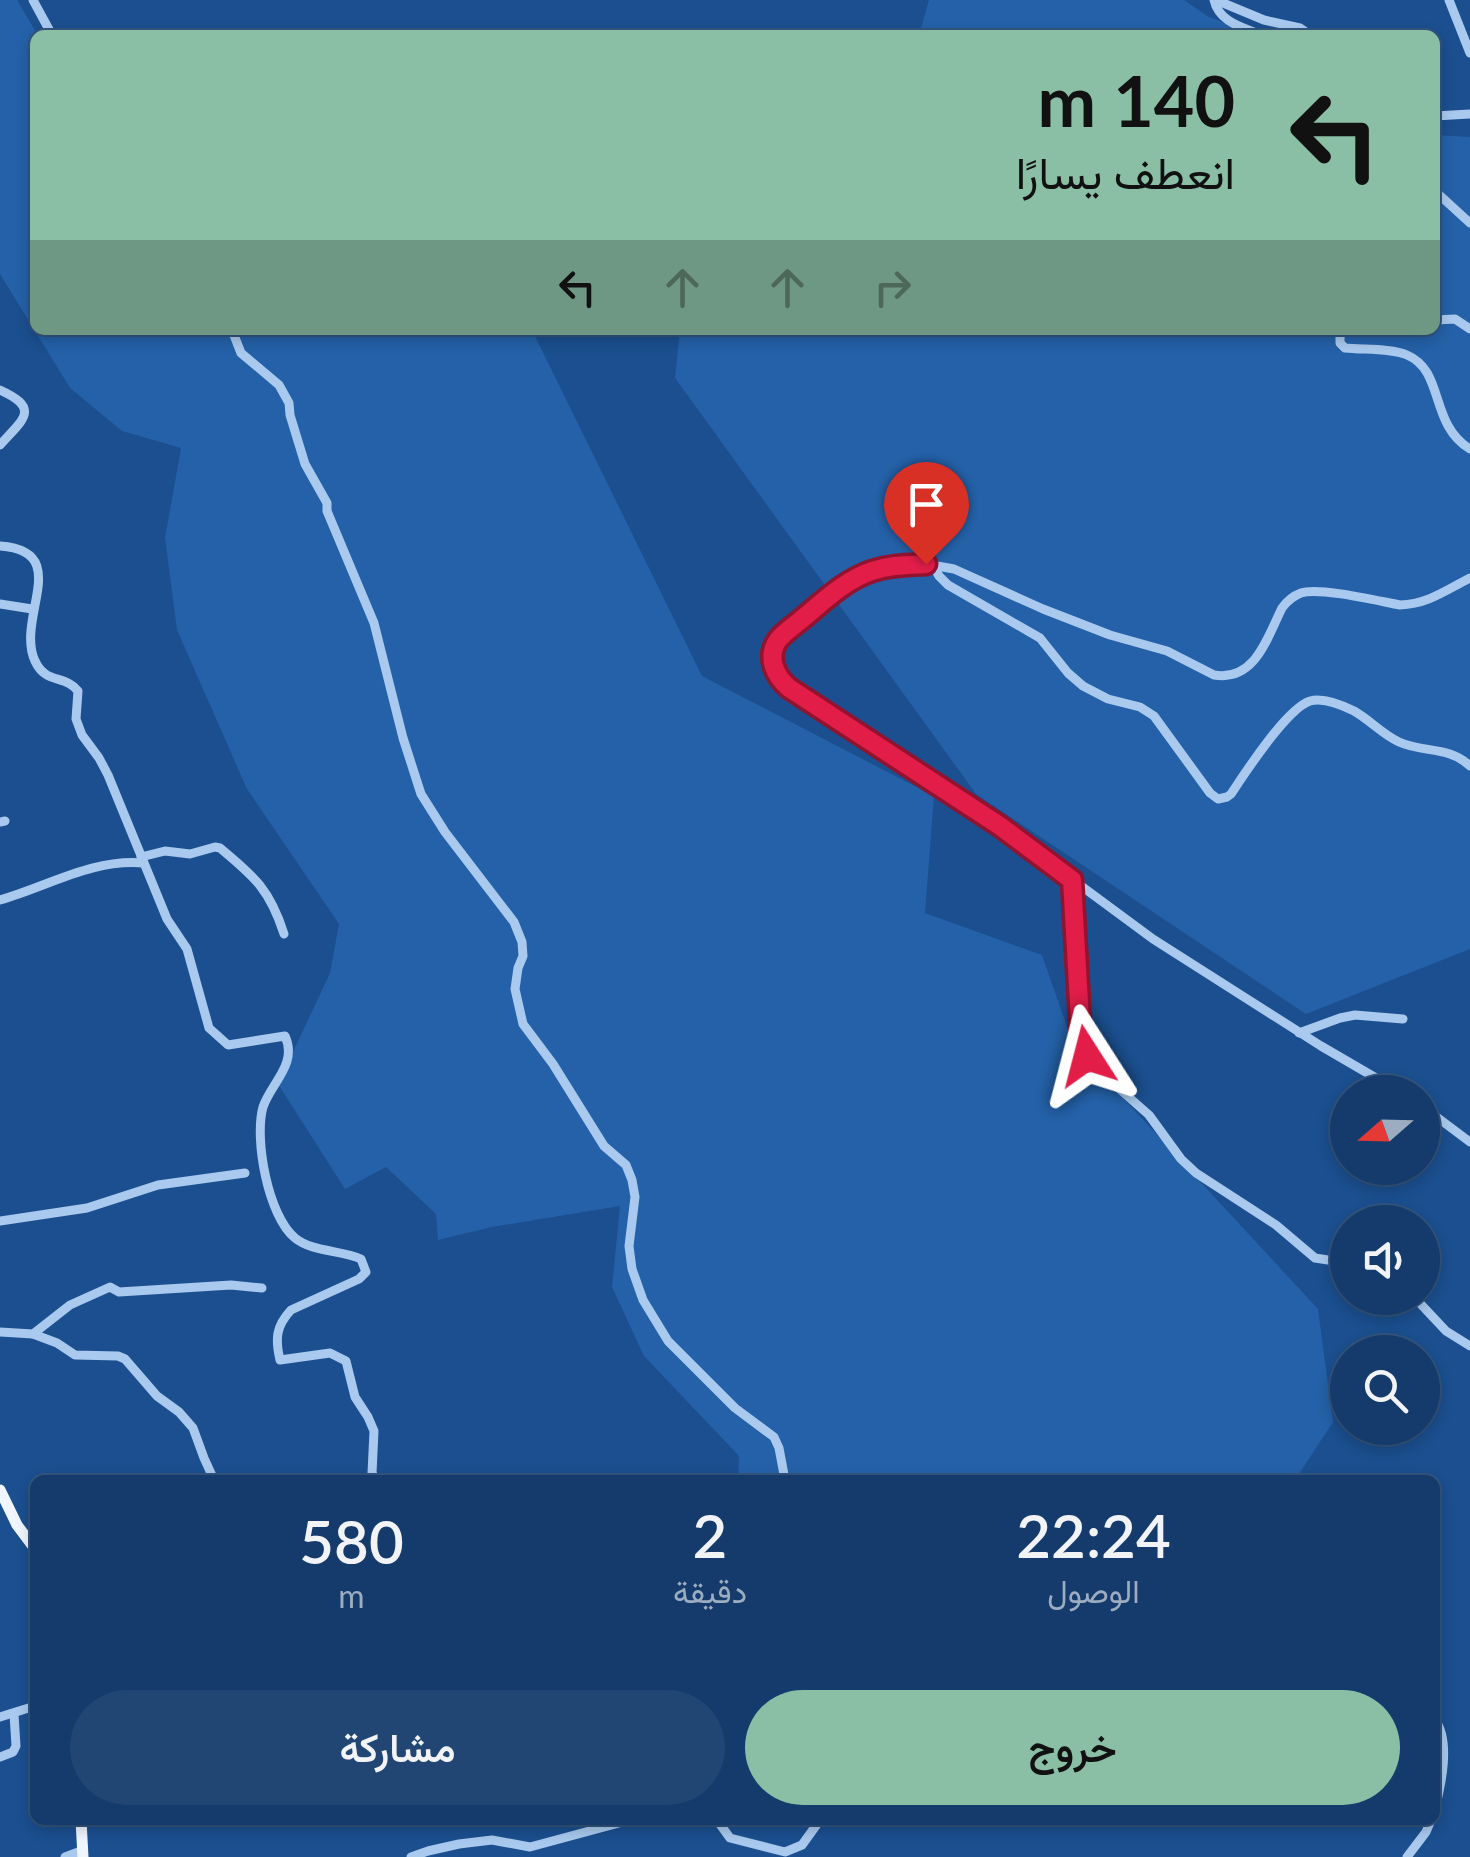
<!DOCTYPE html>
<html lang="ar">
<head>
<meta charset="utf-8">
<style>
  :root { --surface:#143b6b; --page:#214673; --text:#f1f3f6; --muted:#9dadc1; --line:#33557e; --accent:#8abfa5 }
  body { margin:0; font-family:Lato,Vazirmatn,sans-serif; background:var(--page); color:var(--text); direction:rtl; height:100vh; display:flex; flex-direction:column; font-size:38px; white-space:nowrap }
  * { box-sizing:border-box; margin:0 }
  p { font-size:32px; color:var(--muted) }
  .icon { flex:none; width:55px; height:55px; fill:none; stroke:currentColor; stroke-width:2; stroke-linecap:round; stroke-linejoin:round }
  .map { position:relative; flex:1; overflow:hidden; direction:ltr }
  .sheet { position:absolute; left:30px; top:1475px; width:1410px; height:350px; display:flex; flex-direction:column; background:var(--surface); border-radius:15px; box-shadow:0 5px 15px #0003,0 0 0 2px var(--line); direction:rtl }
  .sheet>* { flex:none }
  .guide { position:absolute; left:30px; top:30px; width:1410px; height:305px; border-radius:15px; box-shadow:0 5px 15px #0003,0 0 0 2px var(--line); direction:rtl; background:#8abfa5; color:#111; overflow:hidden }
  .needle { width:65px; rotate:250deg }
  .controls { position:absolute; left:1330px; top:1075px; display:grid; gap:20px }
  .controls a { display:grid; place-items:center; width:110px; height:110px; border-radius:50%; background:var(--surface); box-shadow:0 5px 15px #0003,0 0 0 2px var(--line); font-size:50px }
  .pin { position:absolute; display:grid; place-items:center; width:85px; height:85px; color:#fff; margin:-102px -42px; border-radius:50% 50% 50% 0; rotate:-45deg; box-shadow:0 0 10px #0007 }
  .pin .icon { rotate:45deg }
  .me { position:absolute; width:110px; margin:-55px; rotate:351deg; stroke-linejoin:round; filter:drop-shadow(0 0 8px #0008) }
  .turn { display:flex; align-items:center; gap:35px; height:210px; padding:0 40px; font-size:45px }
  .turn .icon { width:130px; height:130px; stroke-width:2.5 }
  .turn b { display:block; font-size:70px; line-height:85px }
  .lanes { display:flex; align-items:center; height:95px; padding:0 40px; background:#0003; justify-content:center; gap:50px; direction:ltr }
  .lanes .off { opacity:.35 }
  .eta { display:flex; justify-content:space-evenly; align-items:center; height:170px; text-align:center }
  .eta b { font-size:60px; font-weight:600; line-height:70px }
  .action { display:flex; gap:20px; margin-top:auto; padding:20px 40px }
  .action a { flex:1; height:115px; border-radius:60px; background:var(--accent); color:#111; font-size:40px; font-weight:600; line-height:115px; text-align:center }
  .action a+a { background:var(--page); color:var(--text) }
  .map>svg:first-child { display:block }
  .green { fill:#2461a8 }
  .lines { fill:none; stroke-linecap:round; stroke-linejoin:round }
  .minor { stroke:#a9c9ee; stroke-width:9 }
  .major { stroke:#f0f6ff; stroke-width:11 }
  .route-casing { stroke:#92132f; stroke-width:25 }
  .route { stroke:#e11d48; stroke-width:18 }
</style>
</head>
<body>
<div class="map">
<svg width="1470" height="1857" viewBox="0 0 1470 1857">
  <rect width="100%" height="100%" fill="#1b4f8f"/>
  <g class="green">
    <polygon points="0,0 17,0 38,35 35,35 35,330 532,330 702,676 934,796 925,913 1042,955 1073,1044 1318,1309 1333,1422 1295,1480 738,1480 739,1456 644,1356 612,1287 620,1206 492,1227 438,1240 436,1214 386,1167 345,1189 278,1084 330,973 339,924 247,789 177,630 165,538 181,448 122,431 70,388 0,274"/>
    <polygon points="929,0 1184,0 1209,17 1259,35 919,35"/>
    <polygon points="1435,135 1470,137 1470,949 1306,1014 976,794 675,378 680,330 1435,330"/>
  </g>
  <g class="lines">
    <g class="minor">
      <polyline points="33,0 52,35"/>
      <path d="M1214,0C1219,22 1242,27 1261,35"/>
      <polyline points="1216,0 1264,20 1300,28 1310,35"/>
      <polyline points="1449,0 1470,53"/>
      <polyline points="1435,116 1470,114"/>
      <polyline points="1435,191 1470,223"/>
      <polyline points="1435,320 1455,319 1470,329"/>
      <polyline points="232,330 241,353 279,385 289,403 290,415 305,464 327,503 327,511 374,623 403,738 421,794 445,832 514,922 522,942 523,956 518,968 515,989 523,1024 553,1064 604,1146 626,1165 632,1180 635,1197 629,1246 632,1269 643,1300 668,1341 735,1408 774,1437 779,1448 785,1480"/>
      <path d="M1351,330L1344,331L1340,336V343L1345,348C1363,350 1391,348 1407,355C1445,371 1429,424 1470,449"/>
      <path d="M0,390C42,409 22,420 0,445"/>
      <path d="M0,546C74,551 15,618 35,661C46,685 65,674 78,691L76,719L82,735L99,758L108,775L167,919L187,949L209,1028L228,1045L285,1036C298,1064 271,1083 263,1107C254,1139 268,1216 295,1238C312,1252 341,1250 361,1259L366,1272L359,1279L291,1310C276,1326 275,1339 280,1360L330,1353L346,1361L355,1397L368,1417L374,1431L372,1473L376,1480"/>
      <path d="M933,565L939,576L948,585L1040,638L1068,673L1083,686L1108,699L1140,707L1154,716L1210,793L1218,799L1227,797L1231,794C1245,773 1286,709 1310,701C1324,697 1342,705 1354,711C1370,720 1382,734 1399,742C1423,753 1449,746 1470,766"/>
      <polyline points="0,604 32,609"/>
      <polyline points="0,822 5,821"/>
      <path d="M141,857L165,851L190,854L215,847L220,848C255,877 270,890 284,934"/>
      <polyline points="1073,881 1081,1038 1087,1056 1098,1070 1149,1115 1181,1159 1196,1173 1276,1225 1315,1258 1341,1262 1348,1260"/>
      <path d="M0,900C49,886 91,859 143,863"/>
      <polyline points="1299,1033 1340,1018 1355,1015 1403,1019"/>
      <path d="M1400,1092L1321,1046L1153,939L1000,826L789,688L778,676L773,661V653L779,638L844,585L870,572L897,565L926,564L954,569L1043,609L1110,635L1167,651L1214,675C1255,682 1267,638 1282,608C1287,601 1293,596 1301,593C1320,587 1378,601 1400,605C1428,604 1446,590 1470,578"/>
      <polyline points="1422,1106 1470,1142"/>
      <polyline points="0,1221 87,1208 158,1185 245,1173"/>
      <polyline points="1415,1298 1446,1331 1470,1346"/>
      <polyline points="0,1332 33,1334 70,1305 110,1287 119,1292 231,1285 262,1288"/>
      <polyline points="33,1334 57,1343 75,1355 118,1356 125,1359 157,1396 179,1412 193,1428 204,1458 214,1480"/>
      <polyline points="0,1717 35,1706"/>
      <path d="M1435,1720C1451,1741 1441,1785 1435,1809"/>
      <polyline points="0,1757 13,1752 16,1746 14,1714"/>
      <polyline points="717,1820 730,1838 785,1852 802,1845 820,1820"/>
      <polyline points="65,1857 81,1851"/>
      <polyline points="411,1857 428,1851 459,1844 492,1840 530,1847 630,1820"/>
      <polyline points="1407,1857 1426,1832 1431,1820"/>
    </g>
    <g class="major">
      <polyline points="0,1490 17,1525 35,1549"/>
      <polyline points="81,1820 83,1857"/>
    </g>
  </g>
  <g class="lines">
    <g class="route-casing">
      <path id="route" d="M926,564C908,565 890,565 872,571C845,580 824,601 802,619C794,626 784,632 778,640C766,657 775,676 789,688L1000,826L1072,880L1081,1038L1087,1056"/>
    </g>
    <use href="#route" class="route"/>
  </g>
</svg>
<div class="controls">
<a><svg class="needle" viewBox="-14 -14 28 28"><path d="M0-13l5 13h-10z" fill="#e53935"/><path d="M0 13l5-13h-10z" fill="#9dadc1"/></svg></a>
<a><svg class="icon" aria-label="sound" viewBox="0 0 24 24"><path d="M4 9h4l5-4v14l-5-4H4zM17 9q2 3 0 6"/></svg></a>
<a><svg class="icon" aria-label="search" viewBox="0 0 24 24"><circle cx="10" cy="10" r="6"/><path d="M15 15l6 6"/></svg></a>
</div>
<div class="pin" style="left:926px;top:564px;background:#d93025"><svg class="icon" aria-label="arrive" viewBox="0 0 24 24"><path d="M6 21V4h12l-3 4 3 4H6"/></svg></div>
<svg class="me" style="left:1087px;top:1056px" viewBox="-20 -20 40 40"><path d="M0-17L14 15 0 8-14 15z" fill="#e11d48" stroke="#fff" stroke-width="4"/></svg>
<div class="guide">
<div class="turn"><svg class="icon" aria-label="left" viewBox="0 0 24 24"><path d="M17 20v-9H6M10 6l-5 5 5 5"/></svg><div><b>140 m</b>انعطف يسارًا</div></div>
<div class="lanes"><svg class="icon" aria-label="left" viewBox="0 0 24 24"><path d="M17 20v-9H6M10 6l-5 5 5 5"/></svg><svg class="icon off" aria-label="ahead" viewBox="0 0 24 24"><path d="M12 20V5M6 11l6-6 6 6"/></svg><svg class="icon off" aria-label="ahead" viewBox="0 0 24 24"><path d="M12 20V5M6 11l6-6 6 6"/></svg><svg class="icon off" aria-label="right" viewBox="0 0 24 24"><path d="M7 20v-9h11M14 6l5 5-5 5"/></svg></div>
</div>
<section class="sheet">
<div class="eta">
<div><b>22:24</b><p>الوصول</p></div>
<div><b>2</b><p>دقيقة</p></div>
<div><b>580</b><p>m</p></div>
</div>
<div class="action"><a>خروج</a><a>مشاركة</a></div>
</section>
</div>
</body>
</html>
